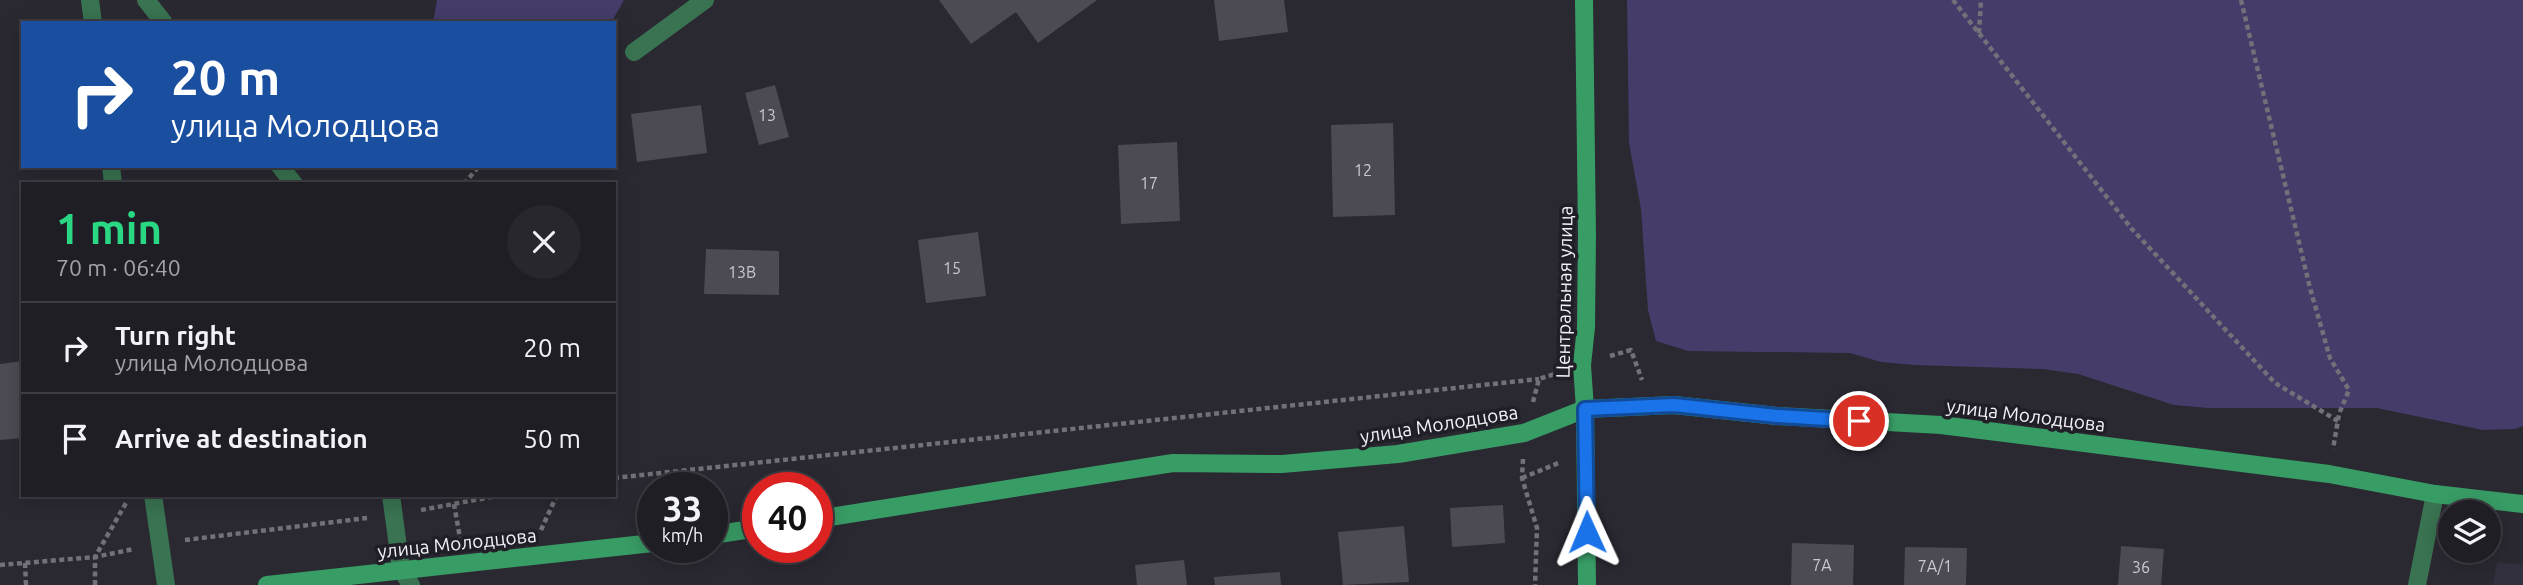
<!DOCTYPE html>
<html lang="en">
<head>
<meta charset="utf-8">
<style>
  :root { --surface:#201e25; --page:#28272d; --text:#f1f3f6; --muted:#a2a2a7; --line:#3d3c42; --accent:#2ad884 }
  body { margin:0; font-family:Ubuntu,sans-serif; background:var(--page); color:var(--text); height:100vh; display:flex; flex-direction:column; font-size:26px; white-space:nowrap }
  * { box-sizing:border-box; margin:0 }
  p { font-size:23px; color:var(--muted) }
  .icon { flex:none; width:38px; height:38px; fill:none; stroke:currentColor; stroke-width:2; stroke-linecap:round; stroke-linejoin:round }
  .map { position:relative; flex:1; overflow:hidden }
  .panel { position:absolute; left:21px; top:182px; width:595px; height:315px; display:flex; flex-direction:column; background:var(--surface); border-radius:0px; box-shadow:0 4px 18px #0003,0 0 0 2px var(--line) }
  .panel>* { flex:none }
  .banner { position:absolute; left:21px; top:21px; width:595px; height:147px; border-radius:0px; box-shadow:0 4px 18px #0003,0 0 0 2px var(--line); background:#1a4fa0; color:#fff; overflow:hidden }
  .controls { position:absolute; left:2438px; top:500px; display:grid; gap:14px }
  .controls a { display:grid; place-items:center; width:63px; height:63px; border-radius:50%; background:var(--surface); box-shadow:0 4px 18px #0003,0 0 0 2px var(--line); font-size:35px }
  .speed { position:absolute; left:637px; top:472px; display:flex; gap:14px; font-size:35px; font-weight:700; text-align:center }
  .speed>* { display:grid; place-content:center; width:91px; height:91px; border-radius:50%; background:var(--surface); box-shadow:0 4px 18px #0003,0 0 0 2px var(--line); line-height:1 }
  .speed small { font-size:18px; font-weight:400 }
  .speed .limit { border:10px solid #d22; background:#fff; color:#111 }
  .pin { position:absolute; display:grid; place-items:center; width:60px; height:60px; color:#fff; margin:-30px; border:4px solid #fff; border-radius:50%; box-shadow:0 2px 7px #0007 }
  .me { position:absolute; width:77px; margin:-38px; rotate:359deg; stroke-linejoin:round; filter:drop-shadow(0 0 5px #0008) }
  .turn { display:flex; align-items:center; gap:24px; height:147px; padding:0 35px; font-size:32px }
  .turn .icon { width:91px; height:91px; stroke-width:2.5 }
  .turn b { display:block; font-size:49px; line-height:60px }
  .round { display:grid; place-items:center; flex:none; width:74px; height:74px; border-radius:37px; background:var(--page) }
  .summary { display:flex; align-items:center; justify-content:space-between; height:119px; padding:0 35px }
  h1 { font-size:42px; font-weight:700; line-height:52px; color:var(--accent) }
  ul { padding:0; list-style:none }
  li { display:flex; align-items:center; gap:21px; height:91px; padding:0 35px; border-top:2px solid var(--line) }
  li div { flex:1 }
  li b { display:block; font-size:26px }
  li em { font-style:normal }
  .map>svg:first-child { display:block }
  .built { fill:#32303e }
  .green { fill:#463c6a }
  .building { fill:#4c4b54 }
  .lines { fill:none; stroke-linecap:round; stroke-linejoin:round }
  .path { stroke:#727078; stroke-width:4.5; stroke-dasharray:5 3.5; stroke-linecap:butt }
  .lane { stroke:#397351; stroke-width:18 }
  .street { stroke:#397351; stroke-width:18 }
  .secondary { stroke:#389c65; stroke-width:18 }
  .route-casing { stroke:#114b97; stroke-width:18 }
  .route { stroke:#1a73e8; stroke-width:12 }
  .labels { text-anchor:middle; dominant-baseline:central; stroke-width:7; stroke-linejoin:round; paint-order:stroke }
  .number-label { font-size:16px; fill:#c9c8cf }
  .street-label { font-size:19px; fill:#f3f2f8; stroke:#201f27 }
</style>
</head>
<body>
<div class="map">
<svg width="2523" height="585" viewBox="0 0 2523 585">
  <rect width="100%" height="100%" fill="#2a2831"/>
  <polygon class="built" points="2497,562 2523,565 2523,585 2493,585"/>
  <g class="green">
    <polygon points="437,0 624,0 611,23 433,23"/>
    <polygon points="1627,0 2523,0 2523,426 2515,429 2483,430 2377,408 2208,408 2174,405 2078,374 2043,369 1915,365 1881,362 1850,353 1688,351 1656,341 1648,310 1641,209 1629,143"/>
  </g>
  <g class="building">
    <polygon points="939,0 1097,0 1038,43 1016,12 971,44"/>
    <polygon points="1214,0 1284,0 1288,32 1219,41"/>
    <polygon points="775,85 789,137 759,145 745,93"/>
    <polygon points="701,105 707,153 637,162 631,114"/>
    <polygon points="1393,123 1395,215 1333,217 1331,125"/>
    <polygon points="1177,142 1180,221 1121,224 1118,145"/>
    <polygon points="978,232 986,296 926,303 918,240"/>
    <polygon points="706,249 779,251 779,295 704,294"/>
    <polygon points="23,361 23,438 0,440 0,364"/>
    <polygon points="1503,505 1505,543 1452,547 1450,508"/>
    <polygon points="1404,526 1409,582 1343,585 1338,532"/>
    <polygon points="1792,543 1854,545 1853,585 1791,585"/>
    <polygon points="2121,546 2164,549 2161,585 2118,585"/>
    <polygon points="1905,547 1967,548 1966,585 1904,585"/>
    <polygon points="1184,560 1187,585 1137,585 1135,565"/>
    <polygon points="1280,572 1281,585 1215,585 1214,577"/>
  </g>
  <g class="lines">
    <g class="path">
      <polyline points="1953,0 2131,228 2275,383 2338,421"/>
      <polyline points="2241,0 2310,288 2330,358 2349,390 2339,414 2333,449"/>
      <polyline points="1979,33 1981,0"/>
      <polyline points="464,184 479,166"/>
      <polyline points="1610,356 1631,350 1642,380"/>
      <polyline points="1533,402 1539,379 1558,373"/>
      <polyline points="1523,459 1522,478 1537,528 1535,585"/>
      <polyline points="614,478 1539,379"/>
      <polyline points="1522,478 1561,462"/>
      <polyline points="454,504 460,538"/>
      <polyline points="421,510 502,495"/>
      <polyline points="541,530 557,495"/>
      <polyline points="185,540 367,518"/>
      <polyline points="25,563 26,585"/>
      <polyline points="0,565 95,557 134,549"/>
      <polyline points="95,585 95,557 126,503"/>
    </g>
    <g class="lane">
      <polyline points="146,0 164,23"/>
      <polyline points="634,52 705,0"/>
      <polyline points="280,166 294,184"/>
      <polyline points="391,495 401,569"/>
    </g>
    <g class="street">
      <polyline points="90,0 93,23"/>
      <polyline points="111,166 113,184"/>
      <polyline points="153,495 166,585"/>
      <polyline points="401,569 411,585"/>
      <polyline points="2417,585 2435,494"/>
    </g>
    <g class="secondary">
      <polyline points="1584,0 1587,235 1586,327 1582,365 1585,409 1587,585"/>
      <polyline points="817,519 1173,463 1282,464 1398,454 1524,433 1585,409 1674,405 1777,416 1941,425 2329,474 2435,494 2523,504"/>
      <polyline points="712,535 758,528"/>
      <polyline points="267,585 653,543"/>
    </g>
  </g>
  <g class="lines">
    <g class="route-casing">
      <polyline id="route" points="1587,532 1585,409 1674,405 1777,416 1859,421"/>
    </g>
    <use href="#route" class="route"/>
  </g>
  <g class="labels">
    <g class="number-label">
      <text x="767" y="115">13</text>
      <text x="1363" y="170">12</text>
      <text x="1149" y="183">17</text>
      <text x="952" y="268">15</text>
      <text x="742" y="272">13В</text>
      <text x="1822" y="565">7А</text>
      <text x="1935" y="566">7А/1</text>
      <text x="2141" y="567">36</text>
    </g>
    <g class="street-label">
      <text transform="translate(1564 292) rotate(-89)">Центральная улица</text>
      <text transform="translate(2026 415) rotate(7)">улица Молодцова</text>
      <text transform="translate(1439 424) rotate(-9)">улица Молодцова</text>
      <text transform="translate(457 543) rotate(-6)">улица Молодцова</text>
    </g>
  </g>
</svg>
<div class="controls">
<a><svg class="icon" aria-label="layers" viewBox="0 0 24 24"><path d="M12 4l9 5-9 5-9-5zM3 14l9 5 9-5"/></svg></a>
</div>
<div class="speed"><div>33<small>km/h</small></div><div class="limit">40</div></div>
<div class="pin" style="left:1859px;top:421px;background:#d93025"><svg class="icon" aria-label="arrive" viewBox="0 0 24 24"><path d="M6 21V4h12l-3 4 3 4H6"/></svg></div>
<svg class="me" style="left:1587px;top:532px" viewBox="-20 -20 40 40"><path d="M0-17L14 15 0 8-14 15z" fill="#1a73e8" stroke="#fff" stroke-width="4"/></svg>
<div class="banner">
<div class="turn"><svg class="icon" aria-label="right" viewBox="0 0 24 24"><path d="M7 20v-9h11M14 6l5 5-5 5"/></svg><div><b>20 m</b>улица Молодцова</div></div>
</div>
<section class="panel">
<div class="summary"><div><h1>1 min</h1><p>70 m · 06:40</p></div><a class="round"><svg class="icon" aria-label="close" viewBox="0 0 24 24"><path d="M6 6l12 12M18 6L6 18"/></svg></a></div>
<ul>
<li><svg class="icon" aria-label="right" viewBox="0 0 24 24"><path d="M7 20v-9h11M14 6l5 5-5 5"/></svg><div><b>Turn right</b><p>улица Молодцова</p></div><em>20 m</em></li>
<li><svg class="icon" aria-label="arrive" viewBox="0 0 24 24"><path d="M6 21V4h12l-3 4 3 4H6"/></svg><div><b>Arrive at destination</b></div><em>50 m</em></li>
</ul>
</section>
</div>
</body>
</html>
